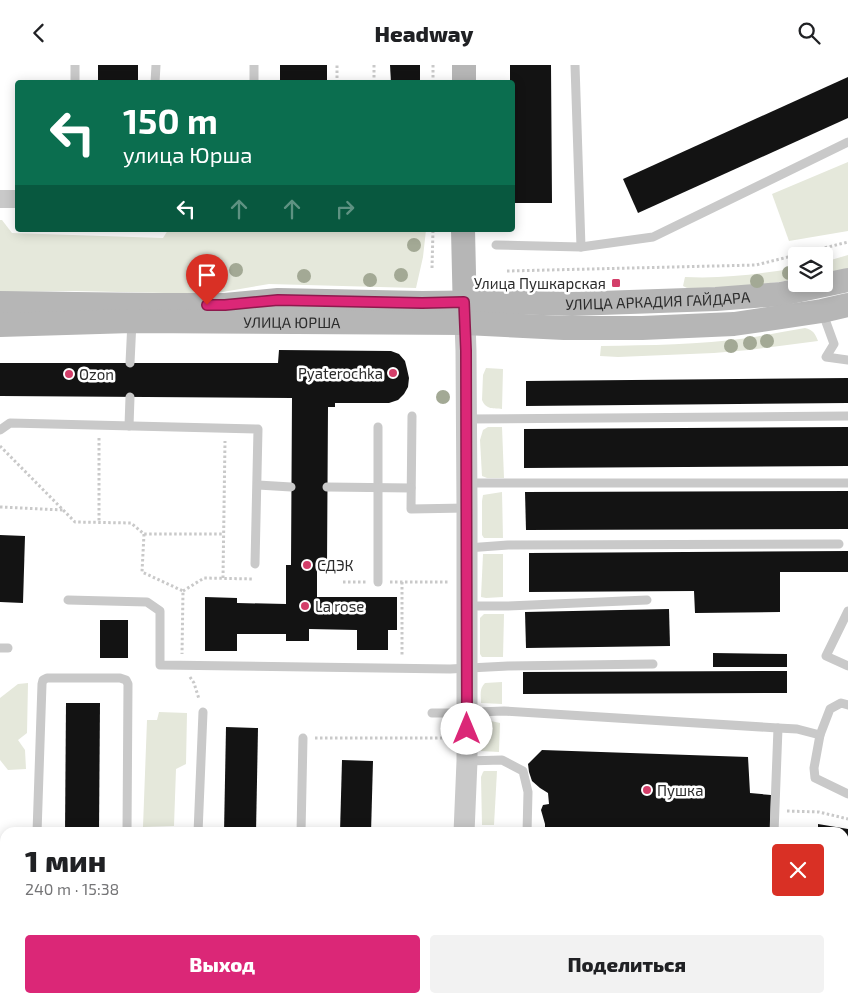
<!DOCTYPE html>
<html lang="ru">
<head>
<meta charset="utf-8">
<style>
  :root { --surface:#fff; --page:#f2f2f2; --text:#202124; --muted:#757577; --accent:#db2777 }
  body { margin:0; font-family:"Exo 2",sans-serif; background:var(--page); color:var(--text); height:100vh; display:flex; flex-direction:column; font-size:19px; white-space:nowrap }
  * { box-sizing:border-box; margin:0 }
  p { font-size:16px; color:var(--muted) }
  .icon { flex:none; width:28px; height:28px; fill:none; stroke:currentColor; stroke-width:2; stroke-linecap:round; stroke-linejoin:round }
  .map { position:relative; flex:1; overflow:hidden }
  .sheet { position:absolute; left:0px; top:762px; width:849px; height:176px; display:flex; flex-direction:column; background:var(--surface); border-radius:15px 15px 0 0; box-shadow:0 2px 12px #0003 }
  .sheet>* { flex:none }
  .hud { position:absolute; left:15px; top:15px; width:500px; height:152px; border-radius:5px; box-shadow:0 2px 12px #0003; background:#0b6e4f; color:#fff; overflow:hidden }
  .tools { position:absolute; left:788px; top:182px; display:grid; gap:10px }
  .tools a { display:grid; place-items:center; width:45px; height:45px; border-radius:5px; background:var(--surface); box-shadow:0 2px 12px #0003; font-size:25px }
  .pin { position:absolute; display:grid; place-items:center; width:42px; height:42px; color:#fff; margin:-51px -21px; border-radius:50% 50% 50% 0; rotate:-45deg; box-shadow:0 0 5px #0007 }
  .pin .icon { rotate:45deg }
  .me { position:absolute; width:55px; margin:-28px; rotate:0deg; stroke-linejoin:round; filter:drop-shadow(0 0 4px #0008) }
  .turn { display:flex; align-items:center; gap:18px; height:105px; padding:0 25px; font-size:22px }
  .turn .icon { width:65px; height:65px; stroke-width:2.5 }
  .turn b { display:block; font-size:35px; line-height:42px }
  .lanes { display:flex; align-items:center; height:48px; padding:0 25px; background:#0003; justify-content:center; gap:25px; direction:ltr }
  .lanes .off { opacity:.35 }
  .round { display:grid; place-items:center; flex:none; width:52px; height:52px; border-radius:5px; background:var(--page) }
  .head { display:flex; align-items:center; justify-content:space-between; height:85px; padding:0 25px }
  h1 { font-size:30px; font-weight:800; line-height:38px }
  .cta { display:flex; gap:10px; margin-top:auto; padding:10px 25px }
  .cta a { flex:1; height:58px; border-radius:5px; background:var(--accent); color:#fff; font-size:20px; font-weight:800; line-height:58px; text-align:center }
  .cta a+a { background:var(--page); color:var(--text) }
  header { display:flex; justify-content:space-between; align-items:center; height:65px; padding:0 25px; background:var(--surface); font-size:22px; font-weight:800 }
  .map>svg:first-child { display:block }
  .green { fill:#e5e8db }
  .building { fill:#131313 }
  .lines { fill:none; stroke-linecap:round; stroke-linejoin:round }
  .path { stroke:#c9c9c9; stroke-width:3; stroke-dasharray:2.5 2.5; stroke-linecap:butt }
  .service { stroke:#c9c9c9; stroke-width:9 }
  .minor { stroke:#c9c9c9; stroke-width:18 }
  .tertiary { stroke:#c9c9c9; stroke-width:21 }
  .secondary { stroke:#b6b6b6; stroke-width:24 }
  .tree { fill:#a3a995 }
  .route-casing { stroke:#8e194d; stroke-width:12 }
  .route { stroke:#db2777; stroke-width:9 }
  .poi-dot { fill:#d33e69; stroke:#fff; stroke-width:2 }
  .labels { text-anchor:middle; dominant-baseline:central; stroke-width:5; stroke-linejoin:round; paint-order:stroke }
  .poi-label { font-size:15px; fill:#2c2c2c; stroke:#fff; text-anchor:start }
  .street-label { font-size:15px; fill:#2c2c2c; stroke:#fff }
</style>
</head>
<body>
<header><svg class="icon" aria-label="back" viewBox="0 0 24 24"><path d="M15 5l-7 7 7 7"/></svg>Headway<svg class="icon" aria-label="search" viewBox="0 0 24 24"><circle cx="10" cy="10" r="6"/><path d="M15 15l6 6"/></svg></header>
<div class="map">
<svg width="848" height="938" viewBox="0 0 848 938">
  <rect width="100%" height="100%" fill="#fff"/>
  <g class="green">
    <polygon points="848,97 848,166 789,176 772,129"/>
    <polygon points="0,155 2,155 12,168 163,173 168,165 426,165 423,192 416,223 269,219 211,229 73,226 0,227"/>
    <polygon points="848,190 848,203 824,209 824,197"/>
    <path d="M796,203V214C761,221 725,222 689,224L683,221L685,212C723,214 759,209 796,203Z"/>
    <path d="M805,263C813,265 815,268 818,276L749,285L714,288L618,292L600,291L601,281C650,280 699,280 748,273C767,270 786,266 805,263Z"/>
    <path d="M486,303L503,304L502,344C494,343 486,345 482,335L483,310Z"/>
    <polygon points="488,362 502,362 504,413 487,413 482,411 480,375 483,365"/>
    <polygon points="502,427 503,473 484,473 482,470 482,436 483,430"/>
    <polygon points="483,489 503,489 503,532 486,533 481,532"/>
    <polygon points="484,549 504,549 503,592 482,592 480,589 480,553"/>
    <path d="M502,617V639L481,638C481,630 479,624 485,618Z"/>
    <polygon points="28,618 27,668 18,675 25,685 26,704 8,705 0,695 0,633 18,619"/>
    <polygon points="159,647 187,648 186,699 176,704 174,761 143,762 147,655 157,655"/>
    <path d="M491,656L500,658L499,687L481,686C481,670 476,665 491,656Z"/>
    <polygon points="484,706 497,706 494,760 482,760 481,712 483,707"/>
  </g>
  <g class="building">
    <polygon points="98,0 138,0 138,15 98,16"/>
    <rect x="280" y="0" width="47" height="18"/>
    <polygon points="390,0 420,0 420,18 391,18"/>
    <polygon points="510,0 551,0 552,138 512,138 512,18 510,18"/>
    <polygon points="848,12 848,53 638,148 623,114"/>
    <polygon points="279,285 391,286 399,289 405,296 407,304 409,313 408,322 404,329 398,335 389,338 335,338 335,342 328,342 327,500 317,500 317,532 397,532 397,565 388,565 388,585 357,585 357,565 309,564 309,576 286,576 286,569 237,569 237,586 205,586 205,532 237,533 237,538 286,539 286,500 291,500 292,333 0,331 0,298 278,298"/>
    <polygon points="848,313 848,338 526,341 526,316"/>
    <polygon points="848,362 848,401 524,403 524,364"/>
    <polygon points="848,426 848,464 526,465 525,427"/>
    <polygon points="0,470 25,471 23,538 0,537"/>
    <polygon points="848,486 848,507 780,507 780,547 695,548 694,526 529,527 529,488"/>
    <polygon points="669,544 670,581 526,583 525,547"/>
    <rect x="100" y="555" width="28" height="38"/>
    <polygon points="713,588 787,589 787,602 713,602"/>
    <polygon points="787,606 787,628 523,629 523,607"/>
    <polygon points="66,638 100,638 99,768 65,768"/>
    <polygon points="226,662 258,663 256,768 224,768"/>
    <polygon points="542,685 748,692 750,728 771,730 770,768 545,768 545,759 541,745 543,740 549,739 548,728 540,723 532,716 529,707 528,699"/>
    <polygon points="342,695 373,696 371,768 340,768"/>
    <polygon points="818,759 848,764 848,781 844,780 844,768 818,768"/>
    <polygon points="844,841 848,842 848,858 844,857"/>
    <polygon points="5,868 5,918 0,922 0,871"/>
    <rect x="326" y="934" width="32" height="4"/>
    <rect x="529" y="934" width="21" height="4"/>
    <polygon points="771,934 781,934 792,938 769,938"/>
  </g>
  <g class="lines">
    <g class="path">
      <polyline points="374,0 374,18"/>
      <polyline points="433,0 433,18"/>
      <polyline points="337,18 337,0"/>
      <polyline points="432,203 433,165"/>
      <polyline points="507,206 756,200 848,177"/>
      <polyline points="99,373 99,458"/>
      <polyline points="0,381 75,457 131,458 144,469 224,469"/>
      <polyline points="0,442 63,445"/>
      <polyline points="144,469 142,507 183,526 182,589"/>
      <polyline points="223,513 225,376"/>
      <polyline points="343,517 366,517"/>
      <polyline points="390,517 448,517"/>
      <polyline points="402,517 402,591"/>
      <polyline points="183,526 204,513 254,514"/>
      <polyline points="190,612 194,618 199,634"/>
      <polyline points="315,673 449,673"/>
      <polyline points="787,746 819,747 848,754"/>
      <polyline points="185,938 191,934"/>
    </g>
    <g class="service">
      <polyline points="75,0 75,18"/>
      <polyline points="254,0 254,18"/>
      <polyline points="575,0 581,182"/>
      <polyline points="155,18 156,0"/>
      <polyline points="496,180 581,182 653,172 848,77"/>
      <polyline points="822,246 834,279 826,292 848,295"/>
      <polyline points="130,298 132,256"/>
      <polyline points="412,351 411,444 466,443"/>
      <polyline points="467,354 848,351"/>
      <polyline points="129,361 130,332"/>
      <polyline points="378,362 378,517"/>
      <polyline points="0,365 10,358 258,364 255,499"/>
      <polyline points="467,418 848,418"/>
      <polyline points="258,420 291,422"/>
      <polyline points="327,422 411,423"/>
      <polyline points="467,483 508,480 839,479"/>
      <polyline points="68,535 147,537 160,546 160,600 450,604 508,601 653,599"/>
      <polyline points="467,541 508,541 647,535"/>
      <polyline points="848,546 826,591 848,601"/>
      <polyline points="0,583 8,583"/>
      <polyline points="848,640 841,638 830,644 820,670 814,703 815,713 848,729"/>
      <polyline points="432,648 450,648 504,646 778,663 774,768"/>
      <polyline points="778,663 797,664 820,670"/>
      <polyline points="467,696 502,695 523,706 528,727 527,768"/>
      <polyline points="37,768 42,619 43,615 47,613 120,613 126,615 128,619 127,768"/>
      <polyline points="198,768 203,647"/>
      <polyline points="301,768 303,673"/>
      <polyline points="0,859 5,865"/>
      <polyline points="844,864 848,866"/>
      <polyline points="559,934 559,938"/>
      <polyline points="813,934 816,938"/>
      <polyline points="4,938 9,934"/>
      <polyline points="305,938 306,934"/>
      <polyline points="386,938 387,934"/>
      <polyline points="505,938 505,934"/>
    </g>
    <polyline class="minor" points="0,134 18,134"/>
    <g class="tertiary">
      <polyline points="464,768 467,696 467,443 466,286 465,258"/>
      <polyline points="463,938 463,934"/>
    </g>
    <g class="secondary">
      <polyline points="464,18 464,0"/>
      <polyline points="463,165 465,251"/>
      <path id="s1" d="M0,238L153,240H225L278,235L422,238L508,237L572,239L716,234L781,229L848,215"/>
      <path id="s2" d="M0,260L132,256L465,258L564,263H642L734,259L822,246L848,240"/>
    </g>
  </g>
  <g class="tree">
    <circle cx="414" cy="180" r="7"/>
    <circle cx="236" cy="205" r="7"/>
    <circle cx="789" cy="208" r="7"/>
    <circle cx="401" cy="210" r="7"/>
    <circle cx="304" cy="211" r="7"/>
    <circle cx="370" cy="215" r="7"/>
    <circle cx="757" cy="216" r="7"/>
    <circle cx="767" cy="276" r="7"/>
    <circle cx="750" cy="278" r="7"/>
    <circle cx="731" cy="281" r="7"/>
    <circle cx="443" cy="332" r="7"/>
  </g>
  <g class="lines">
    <g class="route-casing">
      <polyline id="route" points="207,240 225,240 278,235 422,238 464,237 466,286 467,664"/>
    </g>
    <use href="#route" class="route"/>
  </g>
  <g class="poi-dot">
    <rect x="611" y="213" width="10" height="10" rx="2.5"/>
    <circle cx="393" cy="308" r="5"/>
    <circle cx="69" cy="309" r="5"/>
    <circle cx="307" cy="500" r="5"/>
    <circle cx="305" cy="541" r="5"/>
    <circle cx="647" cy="725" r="5"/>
  </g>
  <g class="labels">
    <g class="poi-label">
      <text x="606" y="218" text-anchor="end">Улица Пушкарская</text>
      <text x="383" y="308" text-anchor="end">Pyaterochka</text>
      <text x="79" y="309">Ozon</text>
      <text x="317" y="500">СДЭК</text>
      <text x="315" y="541">La rose</text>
      <text x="657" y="725">Пушка</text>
    </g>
    <g class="street-label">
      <text stroke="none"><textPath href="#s1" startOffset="658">УЛИЦА АРКАДИЯ ГАЙДАРА</textPath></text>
      <text stroke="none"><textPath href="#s2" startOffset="292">УЛИЦА ЮРША</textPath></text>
    </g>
  </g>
</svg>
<div class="tools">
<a><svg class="icon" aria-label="layers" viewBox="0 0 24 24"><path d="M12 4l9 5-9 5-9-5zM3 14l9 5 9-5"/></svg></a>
</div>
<div class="pin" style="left:207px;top:240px;background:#d93025"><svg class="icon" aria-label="arrive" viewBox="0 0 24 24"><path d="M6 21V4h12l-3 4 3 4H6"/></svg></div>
<svg class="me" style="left:467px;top:664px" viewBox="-20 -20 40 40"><circle r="19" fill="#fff"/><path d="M0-13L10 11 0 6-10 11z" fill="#db2777"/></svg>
<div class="hud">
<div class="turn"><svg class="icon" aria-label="left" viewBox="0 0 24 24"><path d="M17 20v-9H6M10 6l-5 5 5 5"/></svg><div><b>150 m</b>улица Юрша</div></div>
<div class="lanes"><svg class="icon" aria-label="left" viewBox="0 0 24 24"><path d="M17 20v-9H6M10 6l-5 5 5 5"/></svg><svg class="icon off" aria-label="ahead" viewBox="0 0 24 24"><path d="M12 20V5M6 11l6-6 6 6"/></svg><svg class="icon off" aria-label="ahead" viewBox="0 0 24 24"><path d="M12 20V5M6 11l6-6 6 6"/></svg><svg class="icon off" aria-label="right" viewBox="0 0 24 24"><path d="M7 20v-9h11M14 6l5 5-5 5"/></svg></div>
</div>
<section class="sheet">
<div class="head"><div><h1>1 мин</h1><p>240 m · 15:38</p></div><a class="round" style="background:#d93025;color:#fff"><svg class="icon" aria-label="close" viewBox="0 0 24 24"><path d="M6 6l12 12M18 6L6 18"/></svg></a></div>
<div class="cta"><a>Выход</a><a>Поделиться</a></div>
</section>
</div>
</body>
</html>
